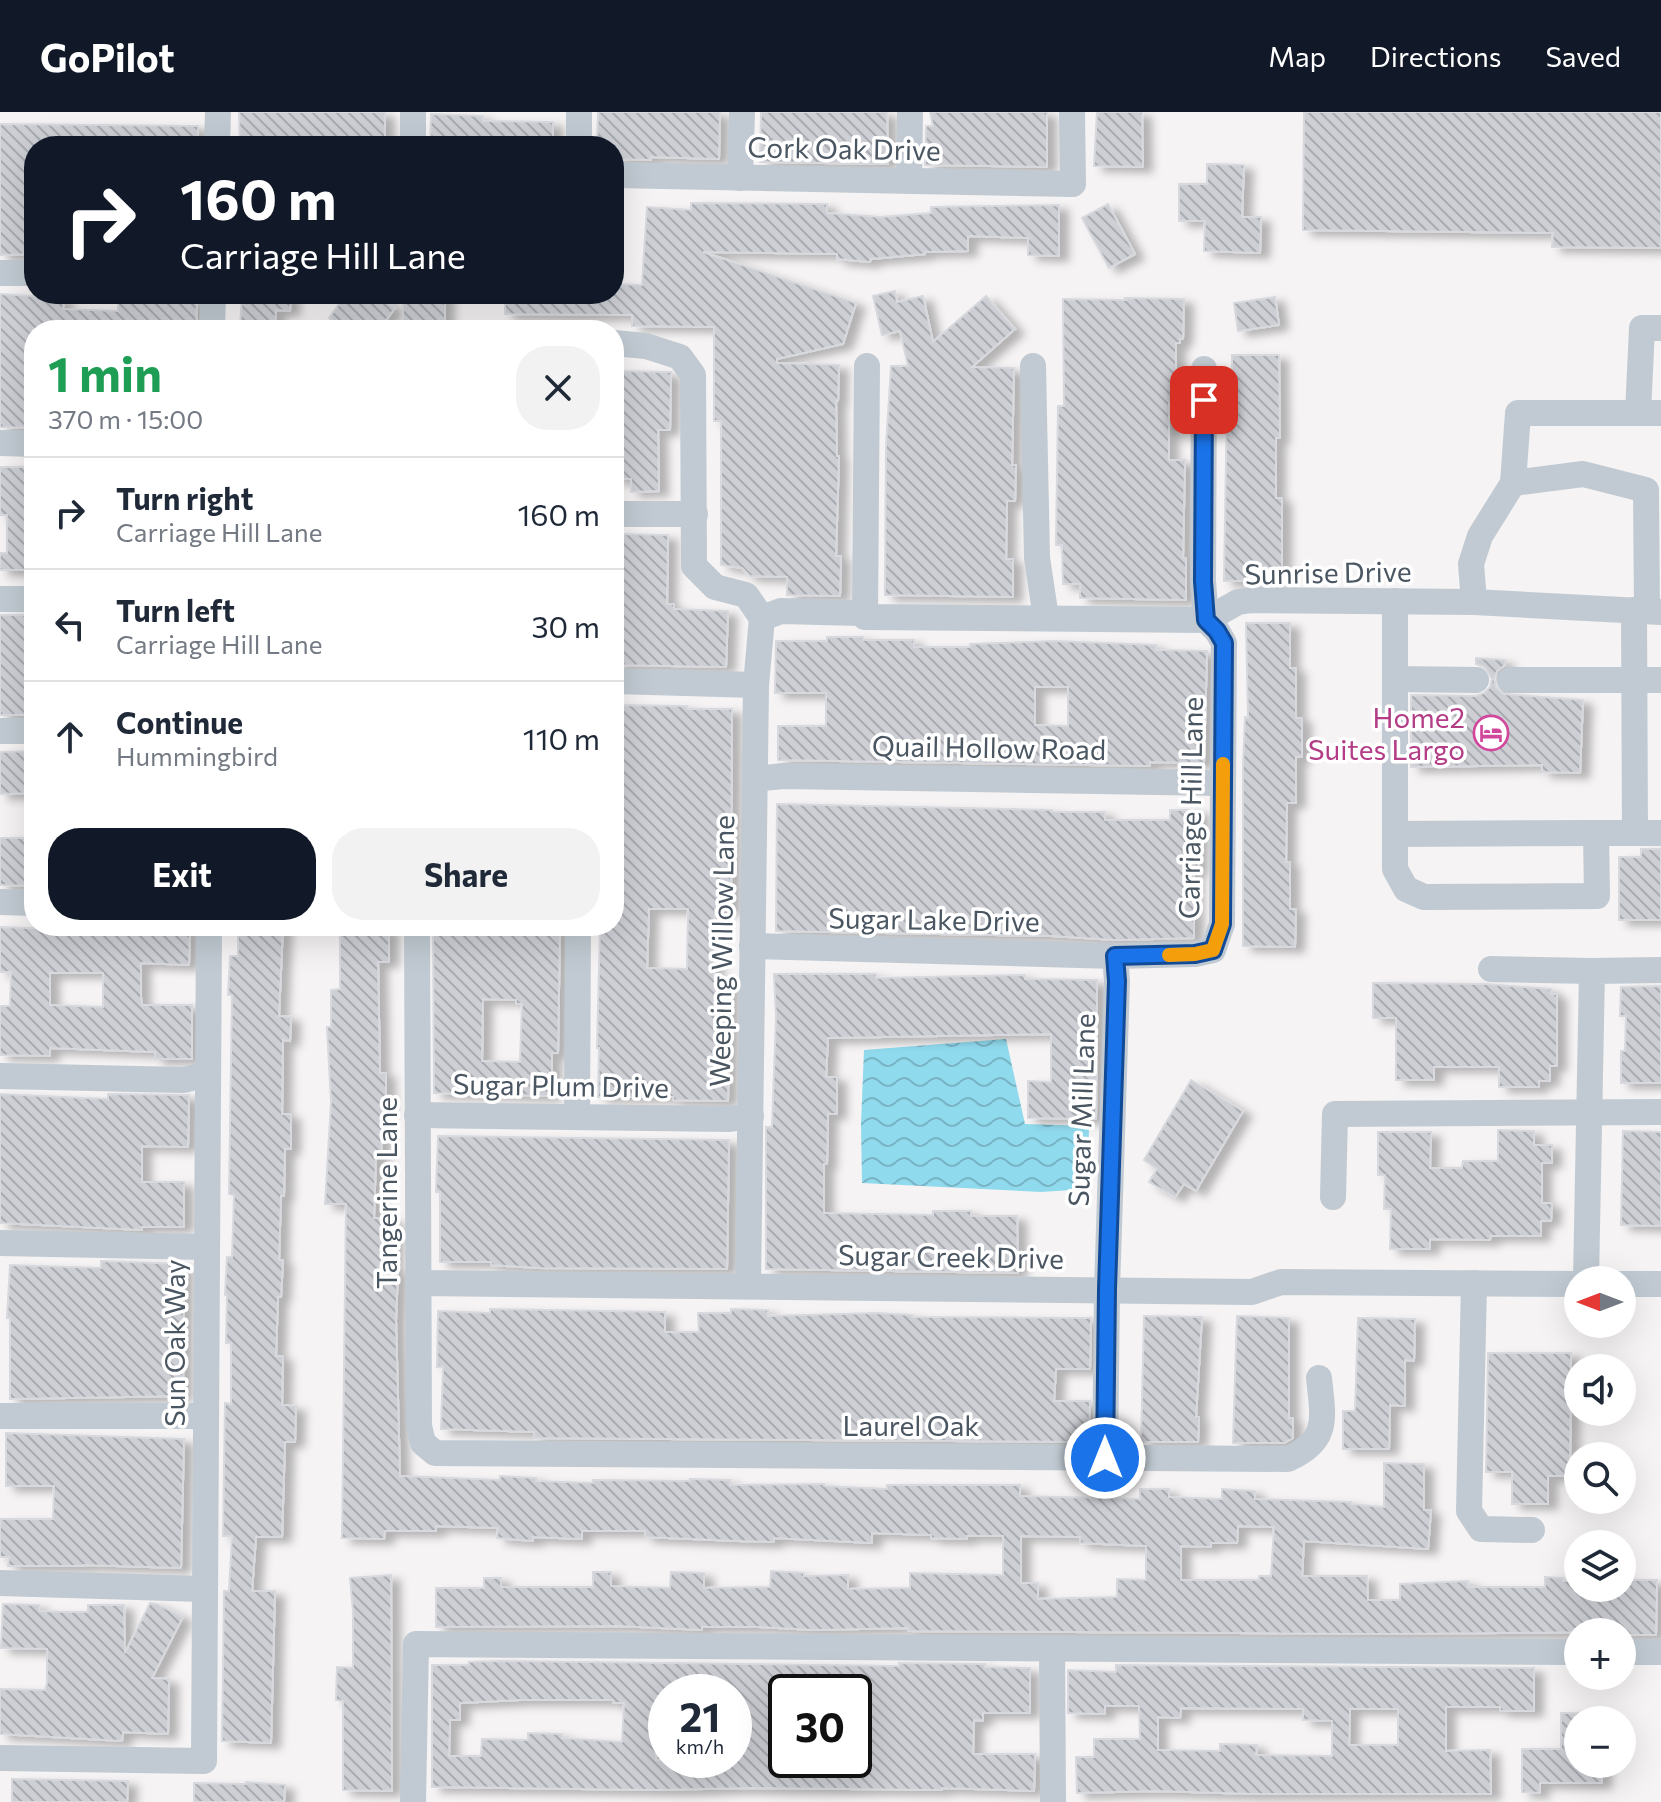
<!DOCTYPE html>
<html lang="en">
<head>
<meta charset="utf-8">
<style>
  :root { --surface:#fff; --page:#f2f2f3; --text:#1f2937; --muted:#747a83; --line:#e0e1e3; --accent:#111827 }
  body { margin:0; font-family:Commissioner,sans-serif; background:var(--page); color:var(--text); height:100vh; display:flex; flex-direction:column; font-size:30px; white-space:nowrap }
  * { box-sizing:border-box; margin:0 }
  p { font-size:26px; color:var(--muted) }
  .icon { flex:none; width:44px; height:44px; fill:none; stroke:currentColor; stroke-width:2; stroke-linecap:round; stroke-linejoin:round }
  .map { position:relative; flex:1; overflow:hidden }
  .side { position:absolute; left:24px; top:208px; width:600px; height:616px; display:flex; flex-direction:column; background:var(--surface); border-radius:32px; box-shadow:0 8px 32px #0002 }
  .side>* { flex:none }
  .banner { position:absolute; left:24px; top:24px; width:600px; height:168px; border-radius:32px; box-shadow:0 8px 32px #0002; background:#111827; color:#fff; overflow:hidden }
  .needle { width:52px; rotate:270deg }
  .tools { position:absolute; left:1564px; top:1154px; display:grid; gap:16px }
  .tools a { display:grid; place-items:center; width:72px; height:72px; border-radius:50%; background:var(--surface); box-shadow:0 8px 32px #0002; font-size:40px }
  .speed { position:absolute; left:648px; top:1562px; display:flex; gap:16px; font-size:40px; font-weight:700; text-align:center }
  .speed>* { display:grid; place-content:center; width:104px; height:104px; border-radius:50%; background:var(--surface); box-shadow:0 8px 32px #0002; line-height:1 }
  .speed small { font-size:20px; font-weight:400 }
  .speed .limit { border:4px solid #111; border-radius:12px; background:#fff; color:#111 }
  .pin { position:absolute; display:grid; place-items:center; width:68px; height:68px; color:#fff; margin:-34px; border-radius:16px; box-shadow:0 4px 12px #0006 }
  .me { position:absolute; width:88px; margin:-44px; rotate:0deg; stroke-linejoin:round; filter:drop-shadow(0 0 6px #0008) }
  .turn { display:flex; align-items:center; gap:28px; height:168px; padding:0 24px; font-size:36px }
  .turn .icon { width:104px; height:104px; stroke-width:2.5 }
  .turn b { display:block; font-size:56px; line-height:68px }
  .round { display:grid; place-items:center; flex:none; width:84px; height:84px; border-radius:32px; background:var(--page) }
  .overview { display:flex; align-items:center; justify-content:space-between; height:136px; padding:0 24px }
  h1 { font-size:48px; font-weight:700; line-height:60px; color:#1e9e55 }
  .primary-button { display:flex; gap:16px; margin-top:auto; padding:16px 24px }
  .primary-button a { flex:1; height:92px; border-radius:32px; background:var(--accent); color:#fff; font-size:32px; font-weight:700; line-height:92px; text-align:center }
  .primary-button a+a { background:var(--page); color:var(--text) }
  ul { padding:0; list-style:none }
  li { display:flex; align-items:center; gap:24px; height:112px; padding:0 24px; border-top:2px solid var(--line) }
  li div { flex:1 }
  li b { display:block; font-size:30px }
  li em { font-style:normal }
  header { display:flex; align-items:center; gap:48px; box-sizing:border-box; height:112px; padding:0 40px; background:var(--accent); color:#fff }
  header strong { font-size:38px }
  nav { display:flex; gap:44px; margin-inline-start:auto; font-size:28px }
  .map>svg:first-child { display:block }
  .water { fill:url(#water-waves) }
  .building { fill:url(#building-back-hatch); stroke:#d7d9de; stroke-width:2; fill-rule:evenodd; filter:url(#shadow) }
  .lines { fill:none; stroke-linecap:round; stroke-linejoin:round }
  .minor { stroke:#c1cad2; stroke-width:26 }
  .route-casing { stroke:#114b97; stroke-width:20 }
  .route { stroke:#1a73e8; stroke-width:14 }
  .slow { stroke:#f59e0b; stroke-width:14 }
  .labels { text-anchor:middle; dominant-baseline:central; stroke-width:7; stroke-linejoin:round; paint-order:stroke }
  .street-label { font-size:28px; fill:#4a5661; stroke:#fff }
  .hotel-label { font-size:28px; fill:#b23c85; stroke:#fff; text-anchor:end }
</style>
</head>
<body>
<header>
<strong>GoPilot</strong>
<nav><a>Map</a><a>Directions</a><a>Saved</a></nav>
</header>
<div class="map">
<svg width="1661" height="1690" viewBox="0 0 1661 1690">
  <defs>
    <pattern id="water-waves" width="16" height="10" patternUnits="userSpaceOnUse" patternTransform="scale(2)"><rect width="16" height="10" fill="#90daee"/><path d="M0 5q4-4 8 0t8 0" fill="none" stroke="#78b4c4"/></pattern>
    <pattern id="building-back-hatch" width="6" height="6" patternUnits="userSpaceOnUse" patternTransform="scale(2)"><rect width="6" height="6" fill="#cdcfd5"/><path d="M-1 5l2 2M0 0l6 6M5-1l2 2" fill="none" stroke="#a8abb0"/></pattern>
    <filter id="shadow"><feDropShadow dx="9" dy="5" stdDeviation="4" flood-color="#0004"/></filter>
  </defs>
  <rect width="100%" height="100%" fill="#f5f3f3"/>
  <polygon class="water" points="1006,927 1025,1012 1089,1014 1088,1077 1041,1080 862,1071 861,1012 864,938"/>
  <g class="building">
    <polygon points="239,0 385,0 385,34 240,34"/>
    <polygon points="598,0 720,0 719,47 651,45 651,48 614,47 614,34 597,34"/>
    <polygon points="761,0 887,0 888,52 760,50"/>
    <polygon points="930,0 1047,0 1047,55 925,53 926,14 933,14"/>
    <polygon points="1097,0 1142,0 1143,55 1094,54"/>
    <polygon points="1304,0 1661,0 1661,136 1552,135 1553,121 1303,118"/>
    <polygon points="431,2 483,4 483,9 553,10 553,34 430,34"/>
    <polygon points="0,12 198,14 198,34 34,34 34,142 0,143"/>
    <polygon points="1207,52 1244,53 1242,105 1261,105 1260,141 1204,139 1205,109 1179,109 1179,72 1207,72"/>
    <polygon points="691,91 827,92 827,101 880,105 931,101 931,95 1059,93 1059,144 1028,143 1028,126 968,124 968,139 925,140 925,142 871,147 870,150 837,147 837,142 703,140 856,191 843,232 777,247 777,251 839,253 838,289 836,289 837,344 839,344 836,444 841,444 840,484 787,483 787,465 750,464 742,456 721,453 721,309 714,309 714,215 632,214 632,203 505,202 505,182 614,182 614,172 642,173 647,95 691,98"/>
    <polygon points="1108,92 1135,142 1109,156 1082,106"/>
    <polygon points="895,179 897,190 923,184 933,230 986,184 1015,217 972,255 1014,256 1012,353 1016,353 1015,389 1007,389 1006,447 1013,447 1013,485 885,483 886,335 891,254 908,254 900,219 882,223 873,184"/>
    <polygon points="0,182 64,186 63,197 118,199 118,185 197,187 196,218 34,218 34,316 0,315"/>
    <polygon points="242,182 291,182 290,199 276,198 275,218 240,218"/>
    <polygon points="346,182 375,182 395,196 379,218 346,218 329,206"/>
    <rect x="403" y="182" width="42" height="36"/>
    <polygon points="1275,185 1279,213 1238,219 1234,191"/>
    <polygon points="1125,186 1184,187 1183,227 1180,227 1180,231 1176,231 1176,290 1169,290 1169,348 1185,348 1183,446 1186,446 1186,488 1080,486 1080,472 1063,472 1062,433 1056,433 1058,294 1064,294 1063,187 1126,188"/>
    <polygon points="1232,243 1279,243 1280,326 1276,326 1276,386 1282,386 1282,469 1224,469 1227,288 1232,288"/>
    <polygon points="614,259 671,260 670,318 658,318 659,379 631,380 631,367 614,367"/>
    <polygon points="0,355 34,355 34,458 0,458 0,441 7,441 7,403 0,403"/>
    <polygon points="614,422 668,423 667,492 674,492 674,497 728,499 726,555 614,553"/>
    <polygon points="0,503 30,503 30,516 34,516 34,603 0,603"/>
    <polygon points="1246,511 1290,511 1290,556 1296,556 1296,606 1302,606 1302,645 1296,645 1296,691 1287,691 1286,750 1290,750 1290,797 1296,797 1295,835 1243,834 1243,654 1245,605 1248,606"/>
    <path d="M827,525H863V528H914V535H970V532L1054,529L1156,533V538L1207,539L1204,651L1150,650V654L778,648V614H826V581H775L776,529H827ZM1035,575H1068V614L1035,613Z"/>
    <polygon points="1476,546 1505,548 1505,553 1497,559 1494,567 1496,575 1503,582 1583,588 1580,661 1542,660 1542,653 1411,655 1411,583 1476,584 1484,581 1490,575 1492,567 1485,555 1476,552"/>
    <path d="M614,593L687,594V597H732L731,798H715L714,867H730L728,989L673,988V985H598L599,936H597L600,814H614ZM649,797H688L687,857L647,856Z"/>
    <polygon points="34,639 34,681 0,682 0,640"/>
    <polygon points="777,692 1052,698 1052,700 1105,700 1105,708 1170,708 1170,698 1200,698 1198,758 1194,758 1194,826 1115,828 1052,824 776,819"/>
    <polygon points="0,726 34,726 34,774 0,773"/>
    <polygon points="1641,737 1661,737 1661,808 1619,808 1619,745 1641,745"/>
    <path d="M61,814H190L189,853L141,851V885L142,893H192V947H155V940L50,936V944L0,943V894H10L11,860H0V815L61,817ZM50,861H103V895L50,893Z"/>
    <polygon points="238,814 283,814 279,904 291,905 290,929 283,928 282,1002 291,1002 291,1037 285,1037 284,1084 281,1084 279,1148 283,1148 281,1185 278,1185 276,1244 283,1244 282,1293 296,1294 295,1330 285,1330 282,1425 256,1425 252,1479 275,1479 271,1631 222,1629 224,1479 229,1479 232,1424 223,1424 225,1291 231,1292 231,1231 226,1231 227,1183 225,1183 227,1145 232,1145 234,1083 229,1082 232,883 228,883 230,844 238,844"/>
    <path d="M340,814L389,815V850H378L380,961H386V997H383L381,1045L376,1044L374,1106L395,1107L393,1157H398L396,1209L400,1364L500,1368V1364L536,1366V1369L593,1371V1368L690,1369V1367L730,1368V1373L824,1372V1374L887,1377V1373H1020V1384L1140,1387V1377H1169V1385L1222,1387V1377L1255,1379V1387L1351,1390V1392L1384,1395V1351L1424,1352V1398H1431L1428,1437L1304,1429L1302,1464H1367L1368,1488H1400V1472L1468,1469V1475H1545V1465L1563,1466V1469H1578V1476H1622V1468H1657L1656,1523H1622V1520L1382,1522L908,1519V1516L814,1518L759,1515H702V1518L618,1514L436,1515V1476H484V1466H501V1475H593V1460H611V1474L670,1476L671,1460L704,1461V1476L770,1475L771,1459L804,1461V1464L848,1463V1477L910,1476V1461L1003,1463V1424H967V1427L931,1426V1423L872,1421V1431L774,1426V1430L738,1429L645,1425V1419H582V1427L533,1425V1429L497,1426L498,1416L436,1414V1419H385L384,1427L342,1426L346,1092H325L331,990L327,915H331V878L340,877ZM1238,1414L1274,1415L1271,1464H1259V1468H1181V1434L1211,1435V1431H1237ZM1021,1424L1080,1425V1431L1146,1434V1468L1117,1467V1485L1038,1487V1471H1021Z"/>
    <path d="M433,814H560L558,941H552V984L434,981ZM483,887L516,888V892H522L520,950L482,949Z"/>
    <polygon points="774,862 876,862 876,866 1025,863 1025,867 1097,868 1096,1007 1028,1006 1028,969 1051,970 1051,922 828,926 826,965 837,965 837,1002 828,1002 827,1052 824,1052 824,1101 933,1103 933,1099 971,1099 971,1104 1017,1104 1018,1161 766,1157 766,1015 772,1015 776,906"/>
    <polygon points="1373,871 1486,872 1551,877 1551,882 1557,882 1557,954 1550,954 1550,969 1539,969 1539,975 1499,975 1499,955 1434,955 1434,968 1396,968 1396,906 1373,906"/>
    <polygon points="1661,874 1661,971 1621,971 1621,939 1625,939 1626,904 1620,904 1621,875"/>
    <polygon points="1191,968 1243,999 1196,1079 1184,1072 1175,1085 1149,1070 1157,1057 1144,1048"/>
    <polygon points="0,982 108,987 108,982 189,983 188,1035 142,1034 142,1070 184,1070 184,1115 142,1115 142,1118 0,1111"/>
    <polygon points="1498,1018 1534,1019 1534,1033 1552,1033 1552,1051 1542,1051 1542,1091 1552,1091 1551,1109 1541,1109 1541,1124 1491,1124 1490,1128 1430,1127 1430,1137 1390,1137 1391,1097 1384,1097 1385,1063 1378,1063 1378,1020 1431,1020 1430,1056 1462,1056 1463,1049 1498,1049"/>
    <polygon points="1623,1019 1661,1020 1661,1114 1621,1113"/>
    <polygon points="438,1024 729,1028 727,1157 539,1156 491,1153 491,1150 440,1150 440,1080 436,1080"/>
    <polygon points="101,1149 184,1152 183,1284 10,1287 10,1206 7,1206 10,1153 101,1156"/>
    <polygon points="490,1197 665,1200 665,1220 699,1220 698,1201 731,1201 731,1197 768,1198 768,1204 877,1201 912,1203 912,1205 1091,1206 1090,1257 1056,1257 1054,1289 1090,1289 1089,1330 534,1326 534,1320 441,1317 443,1255 437,1255 438,1199 490,1201"/>
    <polygon points="1144,1204 1202,1205 1196,1305 1199,1305 1198,1330 1141,1330"/>
    <polygon points="1237,1204 1289,1206 1289,1306 1293,1306 1293,1326 1284,1331 1233,1331"/>
    <polygon points="1358,1206 1415,1207 1414,1249 1405,1248 1405,1294 1390,1293 1389,1337 1343,1337 1343,1299 1355,1299"/>
    <polygon points="1488,1241 1571,1241 1570,1364 1548,1364 1548,1392 1512,1392 1512,1360 1486,1360"/>
    <polygon points="6,1321 184,1327 181,1456 82,1453 85,1454 8,1454 9,1445 0,1445 0,1407 53,1407 54,1374 6,1374"/>
    <polygon points="391,1463 392,1679 343,1678 343,1589 336,1588 337,1555 353,1556 353,1499 350,1466"/>
    <polygon points="150,1491 157,1492 183,1505 152,1566 169,1567 168,1622 123,1620 122,1629 0,1622 0,1577 45,1578 47,1571 47,1537 1,1536 3,1492 39,1493 39,1499 65,1500 88,1500 88,1493 124,1493 125,1541"/>
    <path d="M501,1549L899,1554V1551L985,1552V1555L1030,1556V1601H983V1609L974,1608L973,1642H1035L1034,1679L942,1676V1678L752,1676L655,1678L432,1675V1553H469V1550ZM666,1580H734V1648H656L658,1593H666ZM786,1580H854V1593H862V1648H786ZM519,1588H613V1591H624L622,1630L562,1626V1622L528,1621V1628L482,1627L481,1644H449L450,1608H460V1591Z"/>
    <path d="M1116,1553L1534,1556V1599H1500V1595H1446V1639L1490,1638L1491,1682H1255L1156,1679L1077,1681L1076,1645H1094V1627H1140L1139,1594H1105V1602L1068,1601V1558L1116,1560ZM1181,1596L1303,1597V1608L1332,1609V1644L1256,1643L1257,1633L1220,1632V1639L1158,1638V1605L1180,1606ZM1350,1597H1398V1633H1349Z"/>
    <polygon points="1561,1601 1578,1601 1578,1652 1602,1652 1602,1671 1540,1671 1540,1681 1522,1680 1522,1637 1561,1637"/>
    <polygon points="12,1667 128,1669 127,1690 12,1690"/>
    <polygon points="246,1670 285,1673 284,1690 194,1690 194,1671 246,1672"/>
  </g>
  <g class="lines">
    <g class="minor">
      <polyline points="217,34 218,0"/>
      <polyline points="413,34 413,0"/>
      <polyline points="579,34 579,0"/>
      <polyline points="614,63 1073,72 1072,0"/>
      <polyline points="740,66 742,0"/>
      <polyline points="909,69 910,0"/>
      <polyline points="0,161 34,161"/>
      <polyline points="212,218 213,182"/>
      <polyline points="614,231 646,234 680,245 693,263 694,454 715,475 746,483 762,506"/>
      <polyline points="1033,254 1037,446 1046,506"/>
      <polyline points="1638,301 1642,216 1661,216"/>
      <polyline points="0,331 34,332"/>
      <polyline points="1513,371 1583,362 1646,378 1647,499"/>
      <polyline points="614,402 695,402"/>
      <polyline points="0,487 34,487"/>
      <polyline points="1395,489 1395,567 1476,568"/>
      <polyline points="1474,490 1471,452 1480,424 1513,371 1518,301 1661,301"/>
      <polyline points="1634,498 1635,721"/>
      <polyline points="865,505 867,254"/>
      <polyline points="762,506 781,499 860,501 865,505 1206,508 1238,490 1252,488 1474,490 1661,500"/>
      <polyline points="1395,567 1395,757 1406,777 1424,785 1597,784 1596,721 1661,721"/>
      <polyline points="1510,568 1661,568"/>
      <polyline points="614,569 756,573"/>
      <polyline points="0,619 34,619"/>
      <polyline points="755,667 783,664 1222,671"/>
      <polyline points="1395,722 1596,721"/>
      <polyline points="0,790 34,791"/>
      <path d="M417,814L419,1314L423,1331L435,1341L1288,1347C1330,1328 1323,1306 1319,1266"/>
      <polyline points="752,834 1115,844 1195,842 1213,838 1222,812 1224,531 1217,519 1206,508 1203,469 1204,257"/>
      <polyline points="1491,857 1592,859"/>
      <polyline points="0,964 184,968 208,962"/>
      <polyline points="417,1003 730,1007 751,1004"/>
      <polyline points="577,1005 578,814"/>
      <polyline points="1333,1085 1335,1002 1661,1000"/>
      <polyline points="0,1131 207,1135"/>
      <polyline points="1586,1168 1592,859 1661,858"/>
      <polyline points="418,1171 1252,1180 1281,1170 1578,1172"/>
      <polyline points="1474,1171 1469,1399 1481,1417 1532,1418"/>
      <polyline points="1622,1172 1661,1172"/>
      <polyline points="748,1174 756,573 762,506"/>
      <polyline points="0,1304 205,1304"/>
      <polyline points="1105,1346 1107,1177 1117,869 1115,844"/>
      <polyline points="0,1471 204,1477"/>
      <polyline points="1052,1536 1053,1690"/>
      <polyline points="1622,1540 1661,1540"/>
      <polyline points="0,1646 204,1649 209,814"/>
      <polyline points="413,1690 416,1532 1578,1540"/>
    </g>
  </g>
  <g class="lines">
    <g class="route-casing">
      <polyline id="route" points="1105,1346 1107,1177 1117,869 1115,844 1195,842 1213,838 1222,812 1224,531 1217,519 1206,508 1203,469 1204,288"/>
    </g>
    <use href="#route" class="route"/>
    <polyline class="slow" points="1169,843 1195,842 1213,838 1222,812 1223,652"/>
  </g>
  <defs>
    <g id="hotel-ring" transform="scale(1.8)"><circle r="9.5" fill="#fff" stroke="#d1479c" stroke-width="1.5"/><path d="M-6-4.5h1.5V1H6V5H4.5V3h-9V5H-6ZM-4 0a1.8 1.8 0 1 1 3.6 0ZM.5 0V-2.5h3Q6-2.5 6 0Z" fill="#d1479c"/></g>
  </defs>
  <g fill-rule="evenodd">
    <use href="#hotel-ring" x="1491" y="621"/>
  </g>
  <g class="labels">
    <g class="street-label">
      <text transform="translate(844 36) rotate(1)">Cork Oak Drive</text>
      <text transform="translate(1328 460) rotate(-1)">Sunrise Drive</text>
      <text transform="translate(989 635) rotate(1)">Quail Hollow Road</text>
      <text transform="translate(1190 696) rotate(-89)">Carriage Hill Lane</text>
      <text transform="translate(934 807) rotate(1)">Sugar Lake Drive</text>
      <text transform="translate(721 839) rotate(-89)">Weeping Willow Lane</text>
      <text transform="translate(561 973) rotate(1)">Sugar Plum Drive</text>
      <text transform="translate(1081 998) rotate(-88)">Sugar Mill Lane</text>
      <text transform="translate(386 1081) rotate(-90)">Tangerine Lane</text>
      <text transform="translate(951 1144) rotate(1)">Sugar Creek Drive</text>
      <text transform="translate(174 1231) rotate(-90)">Sun Oak Way</text>
      <text x="911" y="1313">Laurel Oak</text>
    </g>
    <g class="hotel-label">
      <text x="1465" y="605">Home2<tspan x="1465" dy="32">Suites Largo</tspan></text>
    </g>
  </g>
</svg>
<div class="tools">
<a><svg class="needle" viewBox="-14 -14 28 28"><path d="M0-13l5 13h-10z" fill="#e53935"/><path d="M0 13l5-13h-10z" fill="#747a83"/></svg></a>
<a><svg class="icon" aria-label="sound" viewBox="0 0 24 24"><path d="M4 9h4l5-4v14l-5-4H4zM17 9q2 3 0 6"/></svg></a>
<a><svg class="icon" aria-label="search" viewBox="0 0 24 24"><circle cx="10" cy="10" r="6"/><path d="M15 15l6 6"/></svg></a>
<a><svg class="icon" aria-label="layers" viewBox="0 0 24 24"><path d="M12 4l9 5-9 5-9-5zM3 14l9 5 9-5"/></svg></a>
<a>+</a>
<a>−</a>
</div>
<div class="speed"><div>21<small>km/h</small></div><div class="limit">30</div></div>
<div class="pin" style="left:1204px;top:288px;background:#d93025"><svg class="icon" aria-label="arrive" viewBox="0 0 24 24"><path d="M6 21V4h12l-3 4 3 4H6"/></svg></div>
<svg class="me" style="left:1105px;top:1346px" viewBox="-20 -20 40 40"><circle r="17" fill="#1a73e8" stroke="#fff" stroke-width="3"/><path d="M0-11L8 9 0 5-8 9z" fill="#fff"/></svg>
<div class="banner">
<div class="turn"><svg class="icon" aria-label="right" viewBox="0 0 24 24"><path d="M7 20v-9h11M14 6l5 5-5 5"/></svg><div><b>160 m</b>Carriage Hill Lane</div></div>
</div>
<section class="side">
<div class="overview"><div><h1>1 min</h1><p>370 m · 15:00</p></div><a class="round"><svg class="icon" aria-label="close" viewBox="0 0 24 24"><path d="M6 6l12 12M18 6L6 18"/></svg></a></div>
<ul>
<li><svg class="icon" aria-label="right" viewBox="0 0 24 24"><path d="M7 20v-9h11M14 6l5 5-5 5"/></svg><div><b>Turn right</b><p>Carriage Hill Lane</p></div><em>160 m</em></li>
<li><svg class="icon" aria-label="left" viewBox="0 0 24 24"><path d="M17 20v-9H6M10 6l-5 5 5 5"/></svg><div><b>Turn left</b><p>Carriage Hill Lane</p></div><em>30 m</em></li>
<li><svg class="icon" aria-label="ahead" viewBox="0 0 24 24"><path d="M12 20V5M6 11l6-6 6 6"/></svg><div><b>Continue</b><p>Hummingbird</p></div><em>110 m</em></li>
</ul>
<div class="primary-button"><a>Exit</a><a>Share</a></div>
</section>
</div>
</body>
</html>
